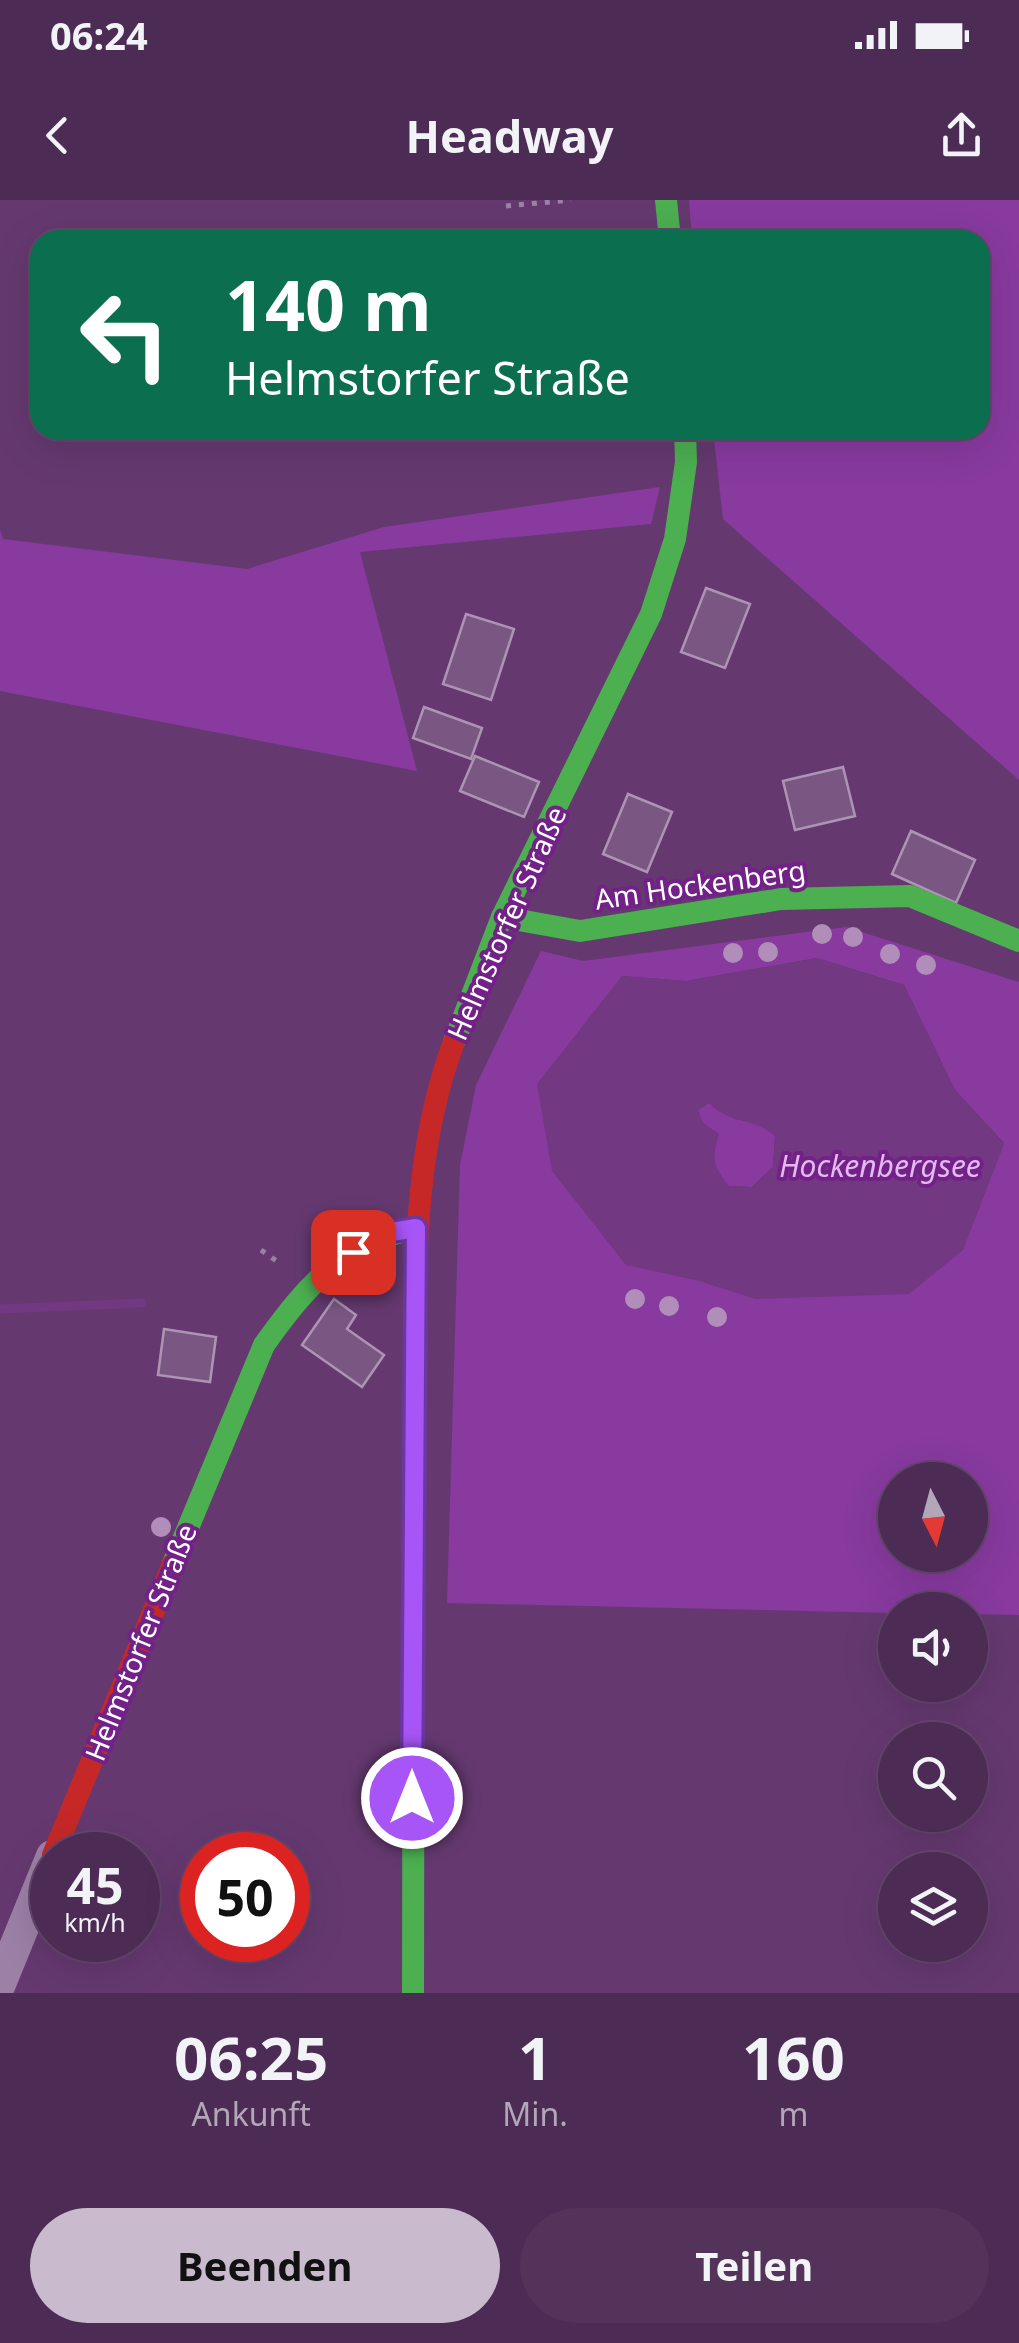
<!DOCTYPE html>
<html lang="de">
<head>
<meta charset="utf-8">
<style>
  :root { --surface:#4c2b54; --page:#53335a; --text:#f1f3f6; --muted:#b2a7b8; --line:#63476b; --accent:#c9bacd }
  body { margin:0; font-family:"Noto Sans",sans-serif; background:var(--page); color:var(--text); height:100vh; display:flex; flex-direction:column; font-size:38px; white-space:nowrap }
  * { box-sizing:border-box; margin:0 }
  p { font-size:32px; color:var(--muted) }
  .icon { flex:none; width:55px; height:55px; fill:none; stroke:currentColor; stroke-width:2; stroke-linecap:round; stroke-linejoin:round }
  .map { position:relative; height:1793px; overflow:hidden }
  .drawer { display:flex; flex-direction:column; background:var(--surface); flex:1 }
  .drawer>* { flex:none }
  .guide { position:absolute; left:30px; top:30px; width:960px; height:210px; border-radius:30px; box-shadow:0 10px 40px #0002,0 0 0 2px var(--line); background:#0b6e4f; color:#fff; overflow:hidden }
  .needle { width:65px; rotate:174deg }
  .controls { position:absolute; left:878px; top:1262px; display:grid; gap:20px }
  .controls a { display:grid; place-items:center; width:110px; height:110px; border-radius:50%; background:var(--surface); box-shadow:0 10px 40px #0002,0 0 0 2px var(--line); font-size:50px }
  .speed { position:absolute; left:30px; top:1632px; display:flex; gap:20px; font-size:50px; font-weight:700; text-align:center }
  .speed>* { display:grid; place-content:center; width:130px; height:130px; border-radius:50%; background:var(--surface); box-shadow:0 10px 40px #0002,0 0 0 2px var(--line); line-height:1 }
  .speed small { font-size:25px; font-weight:400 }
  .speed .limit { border:15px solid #d22; background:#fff; color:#111 }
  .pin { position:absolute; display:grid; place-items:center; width:85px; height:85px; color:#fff; margin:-42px; border-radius:20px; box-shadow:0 5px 15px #0006 }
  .me { position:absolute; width:110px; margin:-55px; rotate:0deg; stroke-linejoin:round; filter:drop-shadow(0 0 8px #0008) }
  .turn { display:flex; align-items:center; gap:35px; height:210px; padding:0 30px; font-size:45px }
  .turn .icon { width:130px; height:130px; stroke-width:2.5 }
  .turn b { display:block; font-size:70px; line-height:85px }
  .eta { display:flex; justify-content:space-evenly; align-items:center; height:170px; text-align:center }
  .eta b { font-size:60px; font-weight:700; line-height:70px }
  .action { display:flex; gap:20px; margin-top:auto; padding:20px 30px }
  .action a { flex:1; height:115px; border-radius:60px; background:var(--accent); color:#111; font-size:40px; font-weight:700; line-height:115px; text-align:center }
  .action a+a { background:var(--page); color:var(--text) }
  .status { display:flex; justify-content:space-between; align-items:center; height:70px; padding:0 50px; background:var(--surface); direction:ltr }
  .status svg { height:28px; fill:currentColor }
  header { display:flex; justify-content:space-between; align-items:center; height:130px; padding:0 30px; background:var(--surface); font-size:45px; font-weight:700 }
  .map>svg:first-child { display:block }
  .green { fill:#883a9f; fill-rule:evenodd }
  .water { fill:#723881; fill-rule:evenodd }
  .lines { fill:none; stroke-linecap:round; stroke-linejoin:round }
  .stream { stroke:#723881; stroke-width:9 }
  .building { fill:#795782; stroke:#ad94b4; stroke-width:2.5 }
  .path { stroke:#9d80a6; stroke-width:5; stroke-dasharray:5 8; stroke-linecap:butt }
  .street { stroke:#9d80a6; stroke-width:32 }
  .fast { stroke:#4caf50; stroke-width:22 }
  .jam { stroke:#c62828; stroke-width:22 }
  .tree { fill:#b18dba }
  .route-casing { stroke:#6d37a1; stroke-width:25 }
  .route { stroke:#a855f7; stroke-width:18 }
  .labels { text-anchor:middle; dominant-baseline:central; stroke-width:8; stroke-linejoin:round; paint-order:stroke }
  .street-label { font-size:28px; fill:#fff; stroke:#722287 }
  .water-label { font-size:30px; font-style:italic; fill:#e4b9f1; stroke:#722287 }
</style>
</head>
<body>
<div class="status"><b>06:24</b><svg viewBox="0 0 49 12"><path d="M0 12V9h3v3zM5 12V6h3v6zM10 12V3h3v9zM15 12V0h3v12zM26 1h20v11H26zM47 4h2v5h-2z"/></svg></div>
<header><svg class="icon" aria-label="back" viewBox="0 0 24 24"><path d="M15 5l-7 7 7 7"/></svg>Headway<svg class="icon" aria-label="share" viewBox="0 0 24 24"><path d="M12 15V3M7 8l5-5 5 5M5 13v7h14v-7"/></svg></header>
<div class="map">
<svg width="1019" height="1793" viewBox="0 0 1019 1793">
  <rect width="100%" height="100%" fill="#653970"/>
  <g class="green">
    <polygon points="689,0 1019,0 1019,580 723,319 713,230 980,230 980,40 692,40"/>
    <polygon points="660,287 651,324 360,352 417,571 0,491 0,330 3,339 247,369 384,327"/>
    <path d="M846,727L1019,782V1415L970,1414V1410H895V1413L447,1403L460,965L476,885L541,751L583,761ZM817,758L904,785L955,890L1004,943L756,1099L700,1081L622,776L686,781ZM895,1280H970V1355H895Z"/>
    <path d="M709,903L735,919L760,923L775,936L773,967L752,987L729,986C710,966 707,936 698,910Z"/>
  </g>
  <path class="water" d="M817,758L904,785L955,890L1004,944L963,1050L909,1094L756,1099L700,1081L626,1065L552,971L537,884L622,776L686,781ZM709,903C729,924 753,917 775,936L773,967L752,987L729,986C712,968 712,957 719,934L703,923L698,910Z"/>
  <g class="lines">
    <polyline class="stream" points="0,1109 142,1103"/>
  </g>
  <g class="building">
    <polygon points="706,388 750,404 725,468 681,452"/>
    <polygon points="466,414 514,429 491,500 443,484"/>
    <polygon points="424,507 482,528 471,559 413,538"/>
    <polygon points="475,556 539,582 524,617 460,591"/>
    <polygon points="843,567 855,616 795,630 783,581"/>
    <polygon points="628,594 672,612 647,672 603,654"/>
    <polygon points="911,631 975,660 956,703 892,674"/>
    <polygon points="334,1099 356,1115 347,1129 384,1155 362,1187 302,1145"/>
    <polygon points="164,1129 216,1137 210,1182 158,1175"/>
  </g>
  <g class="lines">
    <g class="path">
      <polyline points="506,6 571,0"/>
      <polyline points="261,1050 278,1062"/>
    </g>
    <polyline class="street" points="0,1784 52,1656"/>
    <g class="fast">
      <polyline points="666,0 670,40"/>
      <polyline points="502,717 580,731 781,699 910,696 1019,741"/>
      <polyline points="454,842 502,717 651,414 675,339 686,262 685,230"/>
      <path d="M173,1364L264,1145C307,1085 341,1045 416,1028"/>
      <polyline points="413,1793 414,1172"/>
    </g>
    <g class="jam">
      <path d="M414,1172C416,1061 414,947 454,842"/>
      <polyline points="53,1655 173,1364"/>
    </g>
  </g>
  <g class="tree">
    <circle cx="822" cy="734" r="10"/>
    <circle cx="853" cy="737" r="10"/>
    <circle cx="768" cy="752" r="10"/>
    <circle cx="733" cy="753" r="10"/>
    <circle cx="890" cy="754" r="10"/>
    <circle cx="926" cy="765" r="10"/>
    <circle cx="635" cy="1099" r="10"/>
    <circle cx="669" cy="1106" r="10"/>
    <circle cx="717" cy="1117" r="10"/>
    <circle cx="161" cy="1327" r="10"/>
  </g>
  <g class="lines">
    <g class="route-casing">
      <polyline id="route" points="353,1052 391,1032 416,1028 412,1598"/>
    </g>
    <use href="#route" class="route"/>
  </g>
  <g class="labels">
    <g class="street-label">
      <text transform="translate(700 684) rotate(-8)">Am Hockenberg</text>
      <text transform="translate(506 723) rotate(-66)">Helmstorfer Straße</text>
      <text transform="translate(140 1442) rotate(-68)">Helmstorfer Straße</text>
    </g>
    <g class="water-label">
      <text x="880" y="965">Hockenbergsee</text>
    </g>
  </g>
</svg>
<div class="controls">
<a><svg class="needle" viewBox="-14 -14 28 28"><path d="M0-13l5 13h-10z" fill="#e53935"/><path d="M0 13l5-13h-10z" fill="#b2a7b8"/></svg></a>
<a><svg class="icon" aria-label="sound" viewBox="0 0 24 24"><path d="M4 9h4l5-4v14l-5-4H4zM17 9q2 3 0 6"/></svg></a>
<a><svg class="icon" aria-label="search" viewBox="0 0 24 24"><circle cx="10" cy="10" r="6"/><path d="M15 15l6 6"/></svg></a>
<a><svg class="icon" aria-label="layers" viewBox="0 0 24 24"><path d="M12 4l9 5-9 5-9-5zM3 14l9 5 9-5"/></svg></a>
</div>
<div class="speed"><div>45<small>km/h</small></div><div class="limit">50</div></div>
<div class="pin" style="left:353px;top:1052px;background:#d93025"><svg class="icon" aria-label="arrive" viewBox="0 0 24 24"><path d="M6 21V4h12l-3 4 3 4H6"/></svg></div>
<svg class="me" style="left:412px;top:1598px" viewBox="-20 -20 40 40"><circle r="17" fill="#a855f7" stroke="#fff" stroke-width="3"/><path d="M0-11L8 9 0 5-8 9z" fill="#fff"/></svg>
<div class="guide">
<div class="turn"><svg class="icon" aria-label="left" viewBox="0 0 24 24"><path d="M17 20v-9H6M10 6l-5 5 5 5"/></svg><div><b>140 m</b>Helmstorfer Straße</div></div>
</div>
</div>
<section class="drawer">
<div class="eta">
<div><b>06:25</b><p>Ankunft</p></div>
<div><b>1</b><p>Min.</p></div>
<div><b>160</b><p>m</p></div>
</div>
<div class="action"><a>Beenden</a><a>Teilen</a></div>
</section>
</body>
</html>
